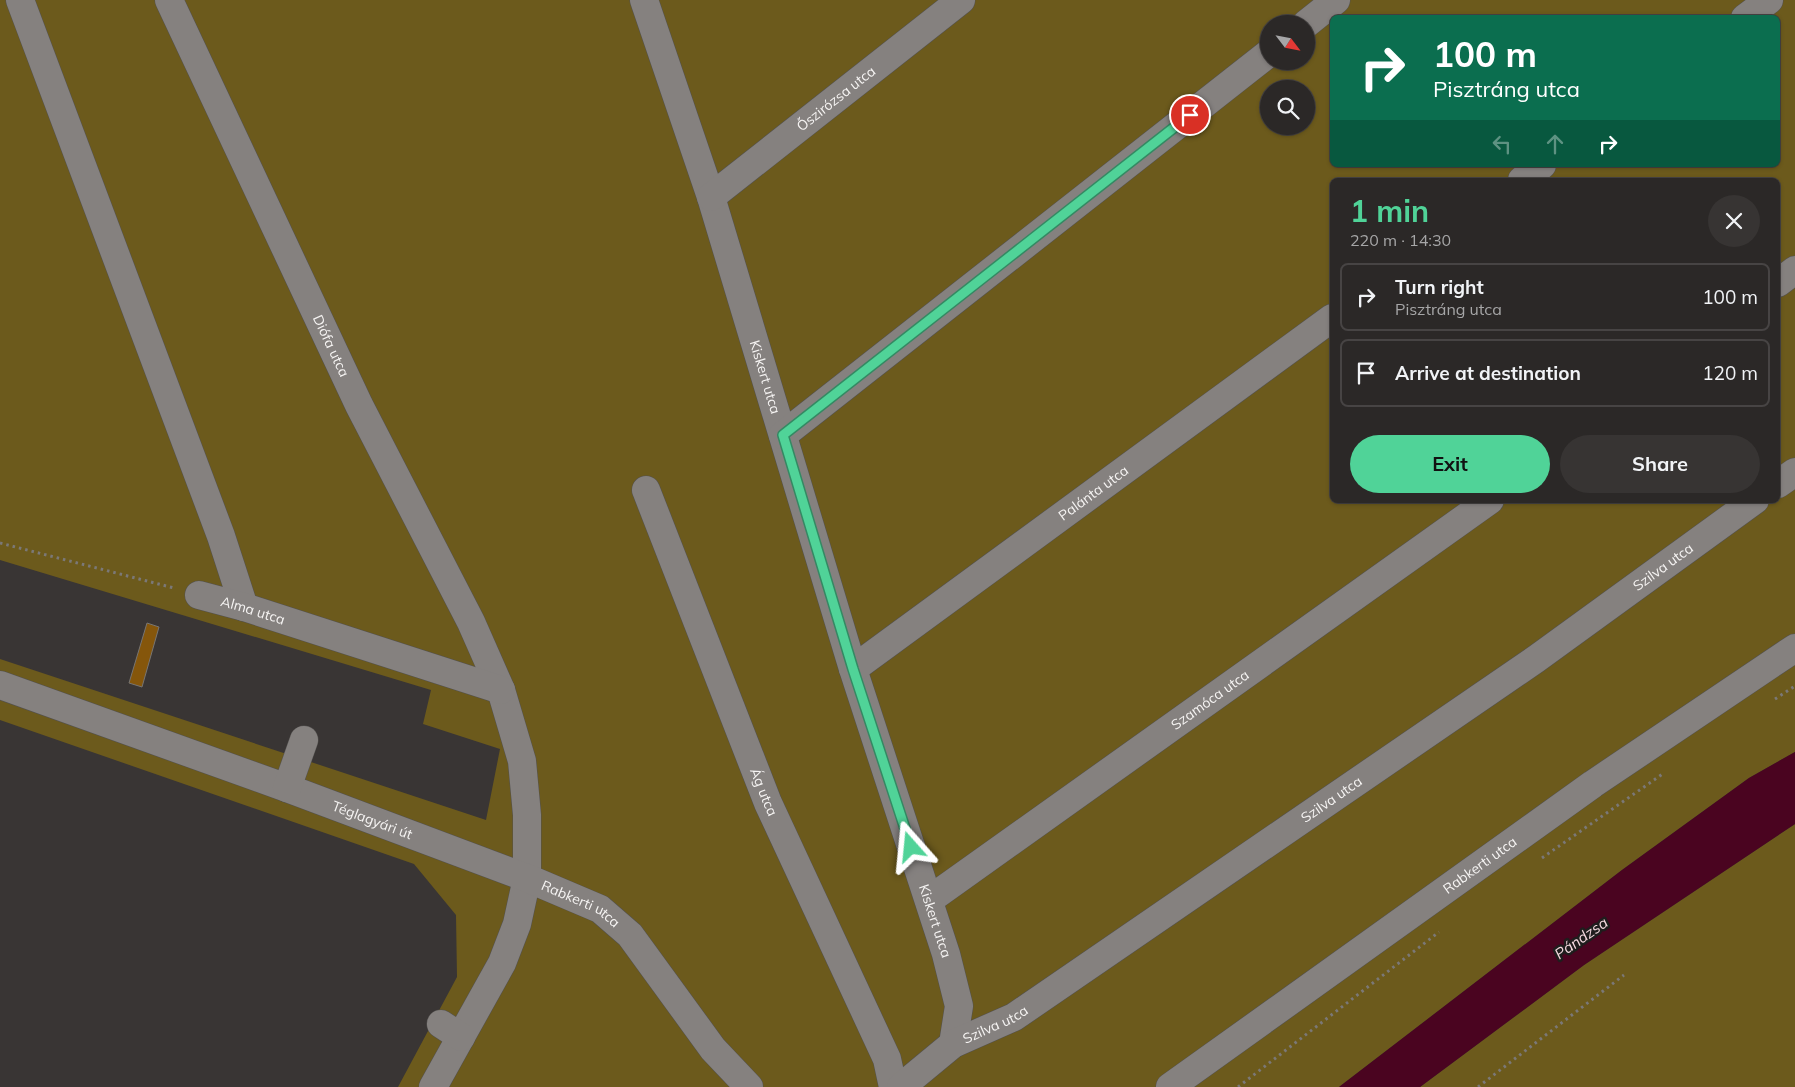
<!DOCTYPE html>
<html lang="en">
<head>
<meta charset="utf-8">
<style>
  :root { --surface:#2b2827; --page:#373433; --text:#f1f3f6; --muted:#a6a6a7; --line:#474444; --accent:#50d398 }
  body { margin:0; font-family:Mulish,sans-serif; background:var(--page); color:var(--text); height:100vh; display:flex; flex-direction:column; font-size:19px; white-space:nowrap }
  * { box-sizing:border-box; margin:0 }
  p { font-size:16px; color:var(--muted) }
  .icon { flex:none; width:28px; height:28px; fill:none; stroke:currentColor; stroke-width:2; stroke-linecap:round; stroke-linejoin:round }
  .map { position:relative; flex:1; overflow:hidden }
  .sheet { position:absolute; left:1330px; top:178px; width:450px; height:325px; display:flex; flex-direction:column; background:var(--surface); border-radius:8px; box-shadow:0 1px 4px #0004,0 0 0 1px var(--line) }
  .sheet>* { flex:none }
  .banner { position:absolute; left:1330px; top:15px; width:450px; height:152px; border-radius:8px; box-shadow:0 1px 4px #0004,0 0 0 1px var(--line); background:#0b6e4f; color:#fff; overflow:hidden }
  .needle { width:32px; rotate:122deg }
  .buttons { position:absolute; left:1260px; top:15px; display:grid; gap:10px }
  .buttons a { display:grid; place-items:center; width:55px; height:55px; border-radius:50%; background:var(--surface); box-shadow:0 1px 4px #0004,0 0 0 1px var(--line); font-size:25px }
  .pin { position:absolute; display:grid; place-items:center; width:42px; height:42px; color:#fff; margin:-21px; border:2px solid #fff; border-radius:50%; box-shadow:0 1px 5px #0007 }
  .me { position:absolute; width:55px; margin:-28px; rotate:342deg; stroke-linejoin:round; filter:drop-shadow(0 0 4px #0008) }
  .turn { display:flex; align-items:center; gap:18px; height:105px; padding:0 20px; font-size:22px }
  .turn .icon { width:65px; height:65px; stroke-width:2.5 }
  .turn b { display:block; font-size:35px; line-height:42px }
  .lanes { display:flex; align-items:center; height:48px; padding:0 20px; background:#0003; justify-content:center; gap:25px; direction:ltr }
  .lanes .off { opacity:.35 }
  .round { display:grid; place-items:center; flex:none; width:52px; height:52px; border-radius:26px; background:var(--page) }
  .summary { display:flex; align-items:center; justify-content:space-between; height:85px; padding:0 20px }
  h1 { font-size:30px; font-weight:700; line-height:38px; color:var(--accent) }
  .action { display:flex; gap:10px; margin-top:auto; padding:10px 20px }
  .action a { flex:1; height:58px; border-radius:30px; background:var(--accent); color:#111; font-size:20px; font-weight:700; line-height:58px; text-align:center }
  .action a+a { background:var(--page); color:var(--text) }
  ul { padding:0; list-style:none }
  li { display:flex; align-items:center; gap:15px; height:68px; margin:0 10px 8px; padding:0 10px; border:2px solid var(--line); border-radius:8px }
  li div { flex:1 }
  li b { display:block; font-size:19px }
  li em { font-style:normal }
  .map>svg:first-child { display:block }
  .green { fill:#6c5a1c; fill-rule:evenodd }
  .water { fill:#4a0420 }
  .building { fill:#85560b; stroke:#787572 }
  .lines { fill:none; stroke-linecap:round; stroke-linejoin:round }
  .minor-casing { stroke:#53514f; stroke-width:29 }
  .path { stroke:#7b7877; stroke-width:3; stroke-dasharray:2.5 4; stroke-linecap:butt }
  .minor { stroke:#85817f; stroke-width:28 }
  .route-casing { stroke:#348963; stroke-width:12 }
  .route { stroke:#50d398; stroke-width:9 }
  .labels { text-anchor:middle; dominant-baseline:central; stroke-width:5; stroke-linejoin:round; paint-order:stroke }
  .street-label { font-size:14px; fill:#f6f4f3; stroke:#1f1d1d }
  .water-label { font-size:15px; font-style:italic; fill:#f5d9df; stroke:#1f1d1d }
</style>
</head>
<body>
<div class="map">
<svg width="1795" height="1087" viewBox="0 0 1795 1087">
  <rect width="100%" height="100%" fill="#393534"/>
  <g class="green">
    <path d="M0,0H1795V752L1749,778L1622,870L1339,1087H398L457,977L456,915L414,864L0,720V659L486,820L500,749L423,724L431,690L0,560ZM1332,18H1778V165H1332ZM1269,24H1306V61H1269ZM1269,89H1306V126H1269ZM1332,180H1778V500H1332Z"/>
    <polygon points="1795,824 1795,1087 1420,1087 1584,965"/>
  </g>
  <polygon class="water" points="1795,752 1795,824 1584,965 1420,1087 1339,1087 1622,870 1749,778"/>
  <polygon class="building" points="147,623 159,627 142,687 129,683"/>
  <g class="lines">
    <g class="minor-casing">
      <g id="minor">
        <polyline points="20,0 221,536 244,607"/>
        <path id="s1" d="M169,0L359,405L471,622L501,690L522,761L527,815V878L517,924L502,963L433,1087"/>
        <path id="s2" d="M644,0L711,197L853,669L946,954L959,1006L953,1044"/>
        <polyline points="1745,18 1769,0"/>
        <polyline points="1306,24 1336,0"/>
        <polyline points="1522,180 1542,165"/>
        <path id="s3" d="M711,197L961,0"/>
        <polyline points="1778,283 1795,270"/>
        <polyline points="783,435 1269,53"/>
        <polyline points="1778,484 1795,472"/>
        <path id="s4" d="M646,490L768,803L887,1059L893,1087"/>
        <path id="s5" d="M199,595L244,607L501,690"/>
        <path id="s6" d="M853,669L1332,318"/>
        <path id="s7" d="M0,685L287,788L527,878L600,909L630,935L713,1049L749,1087"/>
        <polyline points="287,788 304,740"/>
        <path id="s8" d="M929,900L1490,500"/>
        <polyline points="441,1024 461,1037"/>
        <path id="s9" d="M901,1087L953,1044L1014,1017L1536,659L1755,500"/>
        <path id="s10" d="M1170,1087L1593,784L1795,648"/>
      </g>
    </g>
    <g class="path">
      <polyline points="0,543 174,588"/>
      <polyline points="1775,699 1795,686"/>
      <polyline points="1542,858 1664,773"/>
      <polyline points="1238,1087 1439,932"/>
      <polyline points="1478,1087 1624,975"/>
    </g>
    <use href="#minor" class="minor"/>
  </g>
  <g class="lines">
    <g class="route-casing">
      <polyline id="route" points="911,847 853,669 783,435 1190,115"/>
    </g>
    <use href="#route" class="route"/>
  </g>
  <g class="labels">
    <g class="street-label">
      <text stroke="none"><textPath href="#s3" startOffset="159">Őszirózsa utca</textPath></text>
      <text stroke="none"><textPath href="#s1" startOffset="382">Diófa utca</textPath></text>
      <text stroke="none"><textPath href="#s2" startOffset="396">Kiskert utca</textPath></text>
      <text stroke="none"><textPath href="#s6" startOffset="298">Palánta utca</textPath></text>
      <text stroke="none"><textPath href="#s9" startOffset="924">Szilva utca</textPath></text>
      <text stroke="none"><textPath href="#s5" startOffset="56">Alma utca</textPath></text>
      <text stroke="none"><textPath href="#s8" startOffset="345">Szamóca utca</textPath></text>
      <text stroke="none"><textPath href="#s4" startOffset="324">Ág utca</textPath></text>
      <text stroke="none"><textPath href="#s9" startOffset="519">Szilva utca</textPath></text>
      <text stroke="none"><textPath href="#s7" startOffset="396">Téglagyári út</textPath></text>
      <text stroke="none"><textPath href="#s10" startOffset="381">Rabkerti utca</textPath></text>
      <text stroke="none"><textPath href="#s7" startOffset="621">Rabkerti utca</textPath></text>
      <text stroke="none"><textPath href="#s2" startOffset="966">Kiskert utca</textPath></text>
      <text stroke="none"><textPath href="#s9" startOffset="114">Szilva utca</textPath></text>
    </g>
    <g class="water-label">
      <text transform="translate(1581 938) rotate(-35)">Pándzsa</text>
    </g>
  </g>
</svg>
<div class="buttons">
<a><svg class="needle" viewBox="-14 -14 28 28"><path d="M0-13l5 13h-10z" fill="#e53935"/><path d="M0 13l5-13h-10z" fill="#a6a6a7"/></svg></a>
<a><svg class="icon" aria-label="search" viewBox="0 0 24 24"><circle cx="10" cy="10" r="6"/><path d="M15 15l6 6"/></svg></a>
</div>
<div class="pin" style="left:1190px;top:115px;background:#d93025"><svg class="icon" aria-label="arrive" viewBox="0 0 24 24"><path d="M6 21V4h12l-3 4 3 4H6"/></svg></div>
<svg class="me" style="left:911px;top:847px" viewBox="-20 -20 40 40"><path d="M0-17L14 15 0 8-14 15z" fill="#50d398" stroke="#fff" stroke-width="4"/></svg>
<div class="banner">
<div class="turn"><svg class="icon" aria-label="right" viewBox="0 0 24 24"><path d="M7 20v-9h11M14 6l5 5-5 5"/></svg><div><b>100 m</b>Pisztráng utca</div></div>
<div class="lanes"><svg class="icon off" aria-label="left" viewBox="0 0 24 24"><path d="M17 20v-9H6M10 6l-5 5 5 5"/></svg><svg class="icon off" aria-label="ahead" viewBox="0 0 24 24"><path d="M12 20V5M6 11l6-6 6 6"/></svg><svg class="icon" aria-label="right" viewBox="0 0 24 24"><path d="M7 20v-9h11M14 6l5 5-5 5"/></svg></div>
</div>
<section class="sheet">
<div class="summary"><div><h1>1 min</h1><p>220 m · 14:30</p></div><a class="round"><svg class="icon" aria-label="close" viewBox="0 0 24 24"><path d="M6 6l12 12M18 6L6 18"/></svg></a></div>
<ul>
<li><svg class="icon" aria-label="right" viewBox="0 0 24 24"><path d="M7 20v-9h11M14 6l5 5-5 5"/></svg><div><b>Turn right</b><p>Pisztráng utca</p></div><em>100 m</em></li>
<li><svg class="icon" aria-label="arrive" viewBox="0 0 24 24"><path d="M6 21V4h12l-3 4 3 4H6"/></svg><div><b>Arrive at destination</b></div><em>120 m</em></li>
</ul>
<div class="action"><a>Exit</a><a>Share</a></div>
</section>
</div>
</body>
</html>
